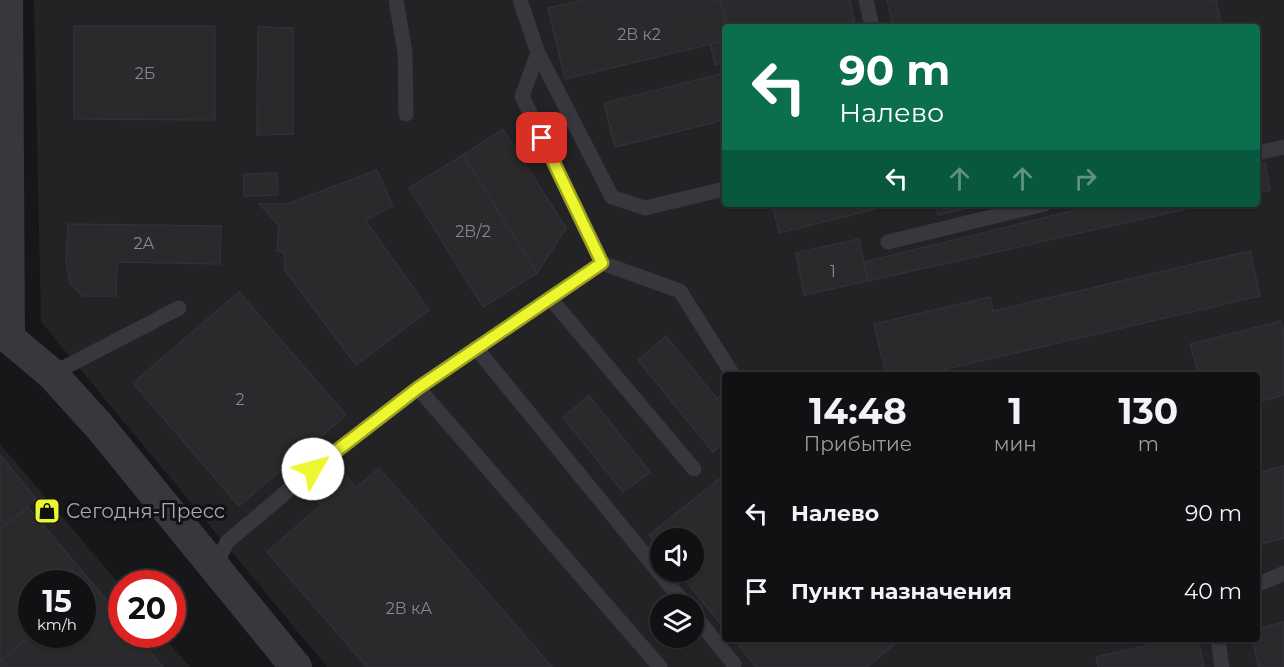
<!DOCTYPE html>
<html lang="ru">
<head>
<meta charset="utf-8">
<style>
  :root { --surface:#111012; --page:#1a191b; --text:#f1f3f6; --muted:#9c9d9f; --line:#303032 }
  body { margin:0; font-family:Montserrat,sans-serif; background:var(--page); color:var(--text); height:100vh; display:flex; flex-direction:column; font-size:22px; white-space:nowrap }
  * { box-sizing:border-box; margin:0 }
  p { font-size:20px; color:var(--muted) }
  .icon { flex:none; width:33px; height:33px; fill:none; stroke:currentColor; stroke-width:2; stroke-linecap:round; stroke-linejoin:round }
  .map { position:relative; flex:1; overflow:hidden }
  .panel { position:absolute; left:722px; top:372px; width:538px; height:270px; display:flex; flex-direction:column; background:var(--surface); border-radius:6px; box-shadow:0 2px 4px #0004,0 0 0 2px var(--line) }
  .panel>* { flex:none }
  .banner { position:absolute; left:722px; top:24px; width:538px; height:183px; border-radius:6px; box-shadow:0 2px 4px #0004,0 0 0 2px var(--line); background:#0b6e4f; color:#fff; overflow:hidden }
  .buttons { position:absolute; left:650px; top:528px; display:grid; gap:12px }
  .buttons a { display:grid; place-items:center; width:54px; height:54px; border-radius:50%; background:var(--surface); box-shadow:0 2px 4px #0004,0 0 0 2px var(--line); font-size:30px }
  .speed { position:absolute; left:18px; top:570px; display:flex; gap:12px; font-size:30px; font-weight:700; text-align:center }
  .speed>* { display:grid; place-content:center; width:78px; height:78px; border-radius:50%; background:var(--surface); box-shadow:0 2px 4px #0004,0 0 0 2px var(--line); line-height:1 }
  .speed small { font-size:15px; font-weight:400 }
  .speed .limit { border:9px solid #d22; background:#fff; color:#111 }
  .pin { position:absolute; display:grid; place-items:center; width:51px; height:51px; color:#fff; margin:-26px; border-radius:12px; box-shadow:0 3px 9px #0006 }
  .me { position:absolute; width:66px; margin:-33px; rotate:52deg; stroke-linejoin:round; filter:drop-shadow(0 0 4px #0008) }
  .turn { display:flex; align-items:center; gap:21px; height:126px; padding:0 18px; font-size:27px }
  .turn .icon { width:78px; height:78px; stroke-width:2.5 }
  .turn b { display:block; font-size:42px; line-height:51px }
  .lanes { display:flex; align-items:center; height:57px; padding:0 18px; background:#0003; justify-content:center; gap:30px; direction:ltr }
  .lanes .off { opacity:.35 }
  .eta { display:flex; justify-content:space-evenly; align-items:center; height:102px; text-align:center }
  .eta b { font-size:36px; font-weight:700; line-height:42px }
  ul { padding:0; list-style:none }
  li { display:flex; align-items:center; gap:18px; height:78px; padding:0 18px }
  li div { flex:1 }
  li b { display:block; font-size:22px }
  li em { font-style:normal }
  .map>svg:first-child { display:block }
  .built { fill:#232225; fill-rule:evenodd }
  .building { fill:#2a292c; stroke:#313034; stroke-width:1.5 }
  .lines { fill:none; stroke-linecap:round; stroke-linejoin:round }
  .service { stroke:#38373d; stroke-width:15 }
  .minor { stroke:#38373d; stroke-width:32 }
  .route-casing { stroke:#9aa11f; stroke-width:15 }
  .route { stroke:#edf72f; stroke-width:10 }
  .labels { text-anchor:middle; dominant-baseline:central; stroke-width:6; stroke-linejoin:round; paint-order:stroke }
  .number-label { font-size:16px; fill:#888794 }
  .poi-label { font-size:20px; fill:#a9a7b8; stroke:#121113; text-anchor:start }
</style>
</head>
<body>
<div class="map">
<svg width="1284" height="667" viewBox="0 0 1284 667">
  <rect width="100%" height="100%" fill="#171618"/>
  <g class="built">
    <path d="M34,0H1284V667H327L41,322ZM724,27H1257V204H724ZM724,375H1257V639H724ZM660,538H693V572H660ZM660,604H693V638H660Z"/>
    <path d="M0,444L121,586L122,634L162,635L190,667H0ZM32,584H82V634H32Z"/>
  </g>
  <g class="building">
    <polygon points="583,0 720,0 727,27 724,27 724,41 565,79 548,8"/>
    <polygon points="720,0 850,0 856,27 727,27"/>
    <polygon points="887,0 1216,0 1222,27 893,27"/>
    <polygon points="74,26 215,26 215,120 74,119"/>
    <polygon points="258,27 293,28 293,134 257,135"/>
    <polygon points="724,41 724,63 715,65 710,44"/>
    <polygon points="721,74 724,87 724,120 615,147 604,103"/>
    <polygon points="503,129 566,228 537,273 463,155"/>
    <polygon points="463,155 537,273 483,307 409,188"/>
    <polygon points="1265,163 1270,190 1257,193 1257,165"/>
    <polygon points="377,170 393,206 365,220 429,310 356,365 285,270 284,252 277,251 279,225 259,204 287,204"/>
    <polygon points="277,173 278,195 244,196 244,174"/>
    <polygon points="772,204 891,204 891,205 779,233"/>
    <polygon points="935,204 983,204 938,215"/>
    <polygon points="1100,204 1208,204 868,281 864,262"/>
    <polygon points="68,224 221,226 220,264 117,262 116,296 83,296 70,284 66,261"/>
    <polygon points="859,239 868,281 804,295 796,253"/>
    <polygon points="1250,251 1260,296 920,375 886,375 874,324 990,297 993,311"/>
    <polygon points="239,292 346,415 300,455 323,481 315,489 291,461 239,506 133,383"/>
    <polygon points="1281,321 1284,332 1284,395 1257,402 1257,375 1199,375 1190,344"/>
    <polygon points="666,336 717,399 724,393 724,443 713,452 638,360"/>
    <polygon points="589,396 650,472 623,492 563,417"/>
    <polygon points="0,455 36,499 0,530"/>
    <polygon points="1284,466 1284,538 1257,545 1257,473"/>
    <polygon points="339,468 356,488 379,468 552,667 367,667 267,552 321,505 310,493"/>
    <polygon points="724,475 724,628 679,572 693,572 693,538 660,538 660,548 649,535"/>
    <polygon points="28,507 92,583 82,591 82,584 32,584 32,634 0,662 0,530"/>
    <polygon points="92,583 122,618 122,634 135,634 163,667 0,667 0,662 32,634 82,634 82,591"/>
    <polygon points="1284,622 1284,667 1259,667 1252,639 1257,639 1257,629"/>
    <polygon points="734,639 901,639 867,667 756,667"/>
    <polygon points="1174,639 1198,639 1204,667 1098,667 1096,657"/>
  </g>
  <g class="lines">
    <g class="service">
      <polyline points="396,0 405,53 406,114"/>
      <polyline points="520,0 538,53 522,96 602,263 680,291 733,375"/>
      <polyline points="866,0 872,27"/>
      <polyline points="538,53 612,197 645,208 724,189"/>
      <polyline points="1257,153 1284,147"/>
      <polyline points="888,242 1045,204"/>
      <polyline points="550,298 694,469"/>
      <polyline points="476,348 685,604"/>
      <polyline points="52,374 179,308"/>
      <polyline points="418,388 660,667"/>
      <polyline points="313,469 418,388 602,263"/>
      <polyline points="215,567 227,542 304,477"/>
      <polyline points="1257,585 1284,573"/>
      <polyline points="693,614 734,664"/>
      <polyline points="1218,639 1222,667"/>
    </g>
    <polyline class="minor" points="7,0 9,338 52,374 100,427 296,667"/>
  </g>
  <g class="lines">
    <g class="route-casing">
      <polyline id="route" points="313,469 418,388 602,263 542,138"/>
    </g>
    <use href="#route" class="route"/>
  </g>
  <defs>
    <g id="shop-square" transform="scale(1.35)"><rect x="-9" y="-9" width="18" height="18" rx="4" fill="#edf72f" stroke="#121113"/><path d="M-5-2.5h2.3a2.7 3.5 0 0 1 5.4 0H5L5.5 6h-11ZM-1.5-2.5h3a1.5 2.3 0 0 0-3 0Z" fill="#111"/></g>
  </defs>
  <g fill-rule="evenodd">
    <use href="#shop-square" x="47" y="511"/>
  </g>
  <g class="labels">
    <g class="number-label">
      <text x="639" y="34">2В к2</text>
      <text x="145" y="73">2Б</text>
      <text x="473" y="231">2В/2</text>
      <text x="144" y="243">2А</text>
      <text x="833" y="271">1</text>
      <text x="240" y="399">2</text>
      <text x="409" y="608">2В кА</text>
    </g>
    <g class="poi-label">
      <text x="66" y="511">Сегодня-Пресс</text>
    </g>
  </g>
</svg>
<div class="buttons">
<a><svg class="icon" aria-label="sound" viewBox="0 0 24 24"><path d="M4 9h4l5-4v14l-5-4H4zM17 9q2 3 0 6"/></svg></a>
<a><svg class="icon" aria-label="layers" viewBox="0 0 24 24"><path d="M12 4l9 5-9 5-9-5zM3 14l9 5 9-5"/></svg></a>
</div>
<div class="speed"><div>15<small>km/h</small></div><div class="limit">20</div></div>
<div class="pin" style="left:542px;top:138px;background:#d93025"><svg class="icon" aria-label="arrive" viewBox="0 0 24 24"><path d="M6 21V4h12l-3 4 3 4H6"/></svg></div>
<svg class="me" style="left:313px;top:469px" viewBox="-20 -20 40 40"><circle r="19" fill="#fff"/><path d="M0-13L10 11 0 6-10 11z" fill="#edf72f"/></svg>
<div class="banner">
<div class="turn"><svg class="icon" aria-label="left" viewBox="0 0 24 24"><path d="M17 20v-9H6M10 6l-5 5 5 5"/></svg><div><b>90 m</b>Налево</div></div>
<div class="lanes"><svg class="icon" aria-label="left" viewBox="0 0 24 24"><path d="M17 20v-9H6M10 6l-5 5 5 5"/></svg><svg class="icon off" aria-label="ahead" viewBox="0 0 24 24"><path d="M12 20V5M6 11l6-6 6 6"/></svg><svg class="icon off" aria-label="ahead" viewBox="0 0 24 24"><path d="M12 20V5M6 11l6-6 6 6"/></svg><svg class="icon off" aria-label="right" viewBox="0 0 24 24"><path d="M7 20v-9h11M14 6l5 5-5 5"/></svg></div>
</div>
<section class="panel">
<div class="eta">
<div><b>14:48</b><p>Прибытие</p></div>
<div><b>1</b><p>мин</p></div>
<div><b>130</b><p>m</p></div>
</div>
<ul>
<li><svg class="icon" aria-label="left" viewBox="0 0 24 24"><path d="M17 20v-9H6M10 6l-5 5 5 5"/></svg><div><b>Налево</b></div><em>90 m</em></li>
<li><svg class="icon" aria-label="arrive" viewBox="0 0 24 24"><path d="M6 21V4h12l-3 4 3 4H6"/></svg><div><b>Пункт назначения</b></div><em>40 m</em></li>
</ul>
</section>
</div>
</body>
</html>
